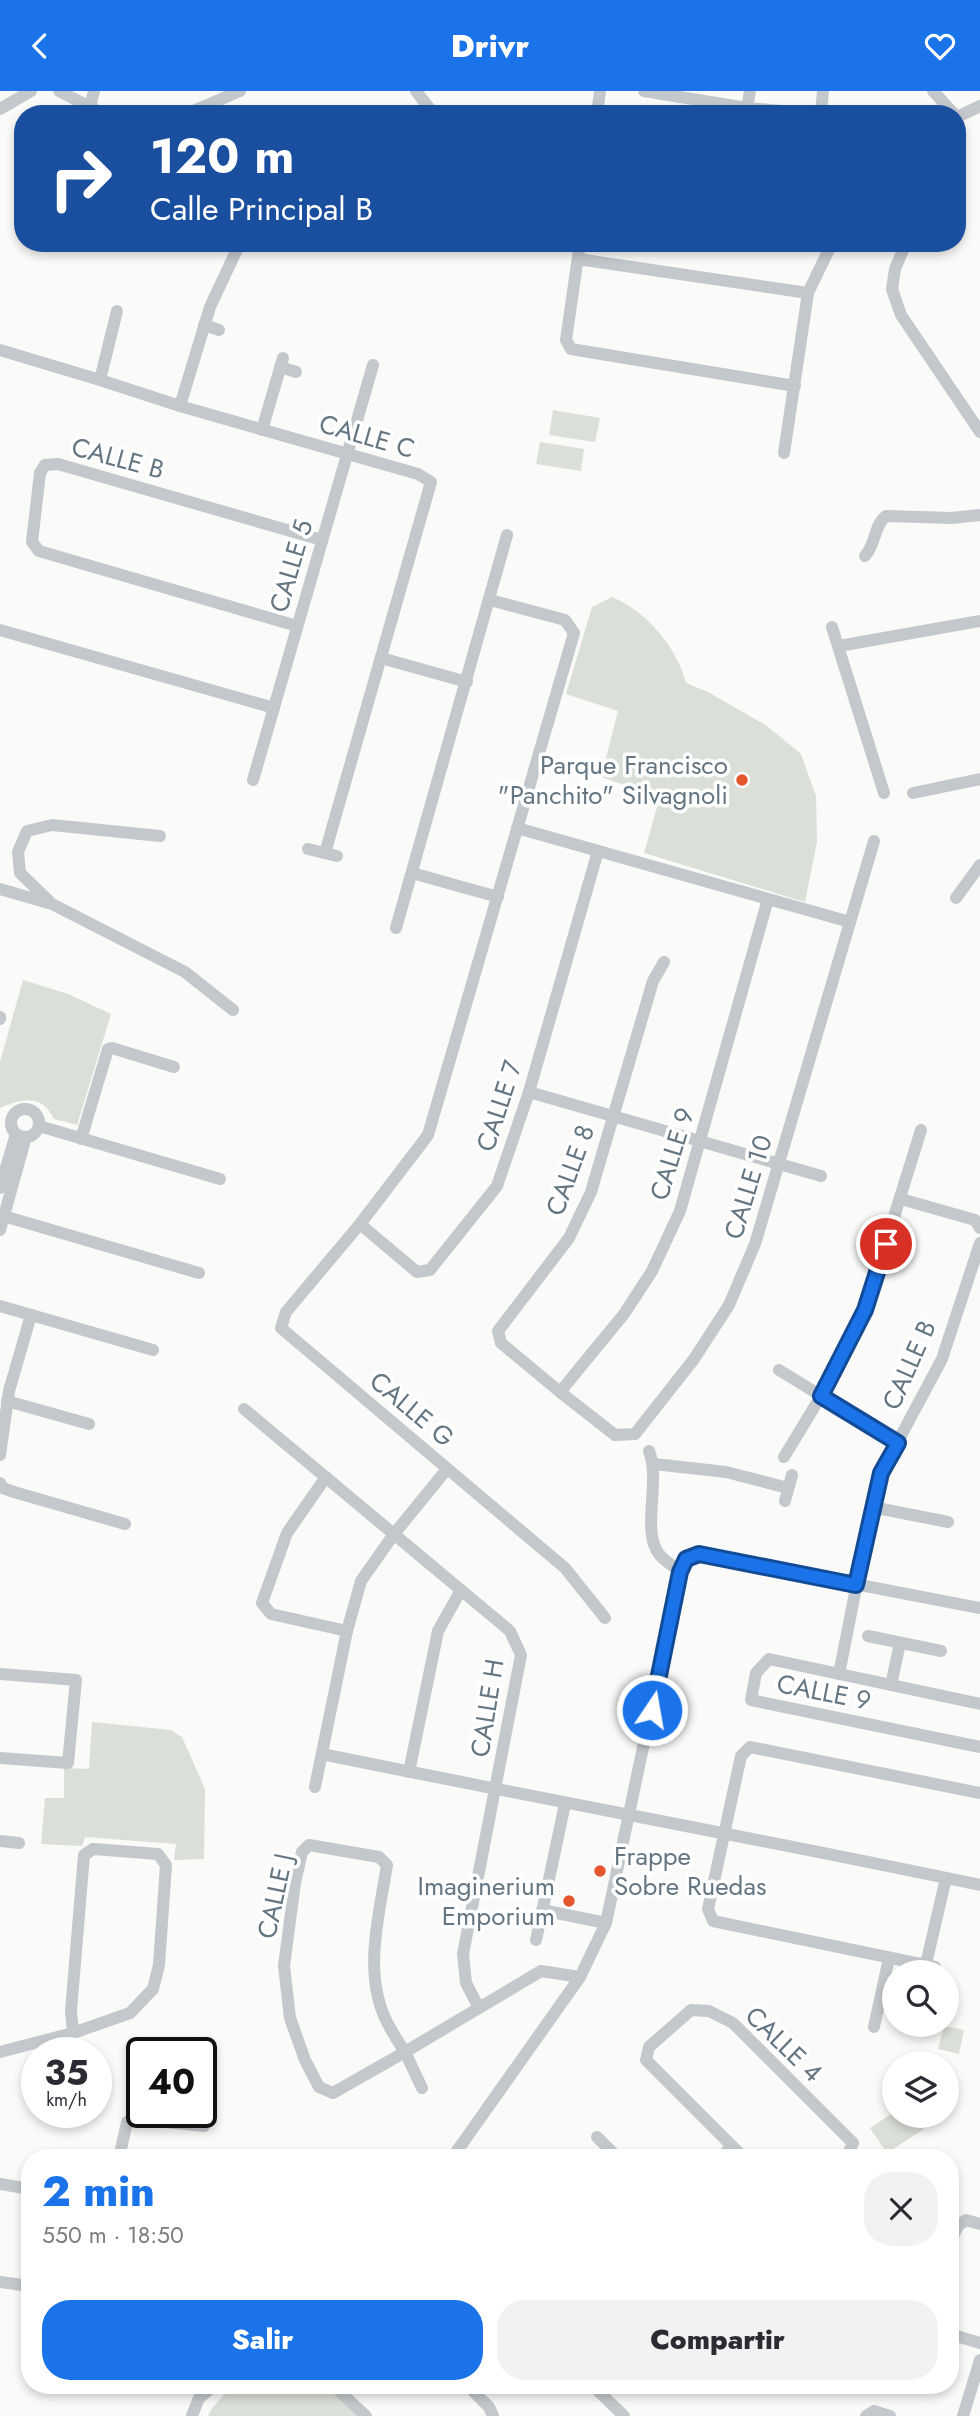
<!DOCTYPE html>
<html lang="es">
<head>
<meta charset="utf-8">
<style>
  :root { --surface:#fff; --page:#f2f2f3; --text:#2b2b33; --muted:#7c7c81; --accent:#1a73e8 }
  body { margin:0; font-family:Jost,sans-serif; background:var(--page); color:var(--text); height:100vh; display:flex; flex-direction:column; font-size:26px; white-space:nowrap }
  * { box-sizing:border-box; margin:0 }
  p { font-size:23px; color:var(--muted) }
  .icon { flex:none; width:38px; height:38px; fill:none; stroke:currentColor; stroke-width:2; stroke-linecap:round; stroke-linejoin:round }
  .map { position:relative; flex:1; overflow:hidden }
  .details { position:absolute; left:21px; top:2058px; width:938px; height:245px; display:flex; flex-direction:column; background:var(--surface); border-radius:28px; box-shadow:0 4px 10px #0003 }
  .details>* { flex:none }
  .guide { position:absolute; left:14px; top:14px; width:952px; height:147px; border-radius:28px; box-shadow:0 4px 10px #0003; background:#1a4fa0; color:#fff; overflow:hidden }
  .fabs { position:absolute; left:882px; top:1869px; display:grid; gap:14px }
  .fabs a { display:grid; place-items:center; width:77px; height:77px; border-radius:50%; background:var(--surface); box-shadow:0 4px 10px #0003; font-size:35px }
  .speed { position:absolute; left:21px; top:1946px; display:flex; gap:14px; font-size:35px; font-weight:700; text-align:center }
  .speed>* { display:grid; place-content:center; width:91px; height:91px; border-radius:50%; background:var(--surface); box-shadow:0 4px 10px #0003; line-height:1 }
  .speed small { font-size:18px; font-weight:400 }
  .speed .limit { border:4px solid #111; border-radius:10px; background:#fff; color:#111 }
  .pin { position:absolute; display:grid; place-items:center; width:60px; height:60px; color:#fff; margin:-30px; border:4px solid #fff; border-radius:50%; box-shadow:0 2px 7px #0007 }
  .me { position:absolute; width:77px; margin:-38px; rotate:12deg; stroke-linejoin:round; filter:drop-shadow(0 0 5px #0008) }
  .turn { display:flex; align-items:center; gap:24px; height:147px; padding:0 21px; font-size:32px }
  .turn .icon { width:91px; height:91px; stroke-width:2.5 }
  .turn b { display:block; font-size:49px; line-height:60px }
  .round { display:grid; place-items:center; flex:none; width:74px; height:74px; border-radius:28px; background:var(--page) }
  .summary { display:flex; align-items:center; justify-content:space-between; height:119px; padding:0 21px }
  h1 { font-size:42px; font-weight:800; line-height:52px; color:var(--accent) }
  .cta { display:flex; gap:14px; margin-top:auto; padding:14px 21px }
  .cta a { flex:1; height:80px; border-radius:28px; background:var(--accent); color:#fff; font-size:28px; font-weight:800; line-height:80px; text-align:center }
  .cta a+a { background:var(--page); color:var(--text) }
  header { display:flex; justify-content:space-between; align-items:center; height:91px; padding:0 21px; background:var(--accent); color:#fff; font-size:32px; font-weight:800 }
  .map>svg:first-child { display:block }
  .green { fill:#dadfd7 }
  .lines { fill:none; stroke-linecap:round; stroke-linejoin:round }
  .minor { stroke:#c3c8cc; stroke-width:12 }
  .route-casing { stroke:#114b97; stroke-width:18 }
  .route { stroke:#1a73e8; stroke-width:12 }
  .poi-dot { fill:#e4572e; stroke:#fff; stroke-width:2.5 }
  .labels { text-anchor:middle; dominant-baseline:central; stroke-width:7; stroke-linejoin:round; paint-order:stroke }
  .street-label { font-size:26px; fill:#657683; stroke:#fff }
  .poi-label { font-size:26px; fill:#657683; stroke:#fff; text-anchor:end }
</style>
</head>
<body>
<header><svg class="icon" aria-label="back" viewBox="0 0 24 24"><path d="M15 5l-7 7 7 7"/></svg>Drivr<svg class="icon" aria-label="heart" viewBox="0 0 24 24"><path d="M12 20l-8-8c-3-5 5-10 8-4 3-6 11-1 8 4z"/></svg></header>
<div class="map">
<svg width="980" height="2325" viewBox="0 0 980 2325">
  <rect width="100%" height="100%" fill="#fafaf8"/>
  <g class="green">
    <polygon points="553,319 600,327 595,351 549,344"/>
    <polygon points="540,351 584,358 581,380 536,373"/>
    <path d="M612,506C647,521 676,555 686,592L708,601L767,635L801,663L816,705L817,751L805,811L644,762L660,706L601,686L618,620L566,603L592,516Z"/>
    <path d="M23,889L68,903L111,923L77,1034L54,1028C42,1002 21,1008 0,1017V971Z"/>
    <polygon points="92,1631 171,1639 182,1646 205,1698 204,1768 174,1769 176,1753 85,1746 82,1755 41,1753 45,1707 64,1707 64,1677 89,1678"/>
    <polygon points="944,1935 964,1939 959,1963 938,1958"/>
    <polygon points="894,2021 894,2025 915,2025 924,2038 887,2062 870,2037"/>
    <polygon points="233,2294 326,2294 359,2325 208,2325 212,2317"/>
  </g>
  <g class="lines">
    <g class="minor">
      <polyline points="59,0 104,23"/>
      <polyline points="416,0 433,22"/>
      <polyline points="644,0 747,17 816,23"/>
      <polyline points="933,0 954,23"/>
      <polyline points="90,16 94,0"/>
      <polyline points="747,17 750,0"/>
      <polyline points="0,18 31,0"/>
      <polyline points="186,23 240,0"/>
      <polyline points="597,23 600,0"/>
      <polyline points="821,23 823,0"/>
      <polyline points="957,26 980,15"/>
      <polyline points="580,152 566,249 571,258 795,295"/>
      <polyline points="906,152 895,178 892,198 901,224 980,341"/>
      <polyline points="578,168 808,202"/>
      <polyline points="204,234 219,239"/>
      <polyline points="0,259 100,289 180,315 418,383 431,391 325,762"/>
      <polyline points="280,276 296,281"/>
      <polyline points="100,289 117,220"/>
      <polyline points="180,315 210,216 240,152"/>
      <polyline points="262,339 283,267"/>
      <polyline points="784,362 808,202 832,152"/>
      <path d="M865,465C876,453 874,434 886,425L952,427L980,424"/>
      <polyline points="490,509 565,529 574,542 428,1044 360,1133 286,1221 281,1237 565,1477 605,1527"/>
      <polyline points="297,535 39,460 32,451 40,382 45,374 58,373 322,449"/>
      <polyline points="832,536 884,702"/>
      <polyline points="0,539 274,617"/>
      <polyline points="839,555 980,530"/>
      <polyline points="381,567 467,591"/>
      <polyline points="253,689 373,274"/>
      <polyline points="913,702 980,688"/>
      <polyline points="517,737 850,831"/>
      <polyline points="308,758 337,765"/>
      <polyline points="412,782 498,806"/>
      <polyline points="0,798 52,813 185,881 233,919"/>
      <polyline points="956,807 980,774"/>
      <polyline points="49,810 20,782 18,761 27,740 52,734 160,745"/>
      <polyline points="396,837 507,444"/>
      <polyline points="664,871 653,890 591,1101 569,1147 498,1240 501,1252 560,1301 615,1344 635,1343 694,1268 729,1214 755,1153 874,750"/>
      <polyline points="0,926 0,928"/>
      <polyline points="529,1001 821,1085"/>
      <circle cx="25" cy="1032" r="14"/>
      <polyline points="39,1035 220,1088"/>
      <polyline points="81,1048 108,958 112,957 174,976"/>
      <polyline points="0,1097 16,1043"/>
      <polyline points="901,1108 975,1129 980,1137"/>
      <polyline points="0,1124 199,1182"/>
      <polyline points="360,1133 417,1181 430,1179 497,1095 529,1001 598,760"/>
      <polyline points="0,1139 26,1046"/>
      <polyline points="0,1215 153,1259"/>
      <polyline points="779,1279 898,1352"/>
      <polyline points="560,1301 624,1223 652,1180 680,1120 768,808"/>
      <polyline points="7,1310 89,1333"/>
      <polyline points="244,1318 510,1540 521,1564 463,1863 466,1892 479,1917"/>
      <path d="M649,1360C661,1390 641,1440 659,1463C664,1470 674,1475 680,1481"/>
      <polyline points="0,1364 9,1300 31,1224"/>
      <polyline points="784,1366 821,1305 865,1219 921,1039"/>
      <polyline points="654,1373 726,1381 788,1397"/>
      <polyline points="326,1386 287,1442 262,1512 271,1523 347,1540"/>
      <polyline points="0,1392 3,1397 14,1401 125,1433"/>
      <polyline points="785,1410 792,1384"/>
      <polyline points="872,1416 948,1431"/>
      <polyline points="868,1545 941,1560"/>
      <polyline points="0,1583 76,1589 68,1672 0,1667"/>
      <polyline points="839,1583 872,1416 881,1382 942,1268 980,1152"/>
      <polyline points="891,1594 900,1552"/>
      <polyline points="980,1613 769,1568 756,1582 751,1609 980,1656"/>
      <path d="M322,1663C541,1708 761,1748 980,1794"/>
      <polyline points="409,1681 438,1540 461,1499"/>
      <polyline points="315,1696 347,1540 361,1490 394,1443 447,1378"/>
      <polyline points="0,1750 19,1752"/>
      <path d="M309,1754L379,1766L387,1774C379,1825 362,1884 388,1933C393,1943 399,1952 405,1961L333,2002L319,1996L305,1969L290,1927L284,1875L295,1792L302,1761Z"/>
      <polyline points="542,1819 606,1832"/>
      <polyline points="536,1849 565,1713"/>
      <polyline points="926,1873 946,1787"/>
      <polyline points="935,1876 713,1830 708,1818 741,1665 750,1656 980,1702"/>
      <polyline points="874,1936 889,1867"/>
      <polyline points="0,1961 73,1942 130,1922 153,1898 159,1874 166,1774 158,1763 93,1758 84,1764 71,1920 73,1942"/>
      <polyline points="422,1997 405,1961 541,1880 580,1886"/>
      <polyline points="597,2046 618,2067"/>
      <polyline points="119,2067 127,2031 137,2028 204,2035"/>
      <polyline points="452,2067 580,1886 606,1832 680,1481 686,1468 699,1463 980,1517"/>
      <polyline points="720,2067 732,2055"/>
      <polyline points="744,2067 646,1969 649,1956 691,1919 709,1920 733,1932 853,2052 846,2067"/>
      <polyline points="0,2093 30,2098"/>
      <polyline points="950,2152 958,2135 966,2129 980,2133"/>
      <polyline points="0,2191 30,2195"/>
      <polyline points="950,2243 980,2252"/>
      <polyline points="333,2294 366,2325"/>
      <polyline points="467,2294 489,2316 493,2325"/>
      <polyline points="592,2294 624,2325"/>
      <polyline points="192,2325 199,2307 215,2294"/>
      <polyline points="866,2325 874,2320 890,2325"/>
      <polyline points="963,2325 980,2269"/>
    </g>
  </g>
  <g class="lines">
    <g class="route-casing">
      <polyline id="route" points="652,1619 680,1481 686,1468 699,1463 856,1494 881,1382 898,1352 821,1305 865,1219 886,1153"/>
    </g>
    <use href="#route" class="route"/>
  </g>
  <g class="poi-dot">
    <circle cx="742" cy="689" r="7"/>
    <circle cx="600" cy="1780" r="7"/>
    <circle cx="569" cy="1810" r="7"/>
  </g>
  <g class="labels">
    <g class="street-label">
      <text transform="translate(367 345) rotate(16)">CALLE C</text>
      <text transform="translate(118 367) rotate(15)">CALLE B</text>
      <text transform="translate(291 475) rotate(-74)">CALLE 5</text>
      <text transform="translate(499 1015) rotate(-72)">CALLE 7</text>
      <text transform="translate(672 1063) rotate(-73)">CALLE 9</text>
      <text transform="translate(570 1079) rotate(-70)">CALLE 8</text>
      <text transform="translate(748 1096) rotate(-73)">CALLE 10</text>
      <text transform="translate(909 1274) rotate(-66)">CALLE B</text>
      <text transform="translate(412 1318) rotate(40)">CALLE G</text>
      <text transform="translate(824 1601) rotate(11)">CALLE 9</text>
      <text transform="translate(487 1617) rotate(-81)">CALLE H</text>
      <text transform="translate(275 1805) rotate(-78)">CALLE J</text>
      <text transform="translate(784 1953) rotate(44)">CALLE 4</text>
    </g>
    <g class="poi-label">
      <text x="728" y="674">Parque Francisco<tspan x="728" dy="30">"Panchito" Silvagnoli</tspan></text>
      <text x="614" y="1765" text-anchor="start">Frappe<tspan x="614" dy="30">Sobre Ruedas</tspan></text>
      <text x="555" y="1795">Imaginerium<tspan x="555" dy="30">Emporium</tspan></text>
    </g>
  </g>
</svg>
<div class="fabs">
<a><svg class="icon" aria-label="search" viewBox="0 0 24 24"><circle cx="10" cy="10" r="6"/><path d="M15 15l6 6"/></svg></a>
<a><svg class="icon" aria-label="layers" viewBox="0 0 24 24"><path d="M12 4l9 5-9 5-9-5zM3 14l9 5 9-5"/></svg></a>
</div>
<div class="speed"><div>35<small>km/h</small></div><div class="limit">40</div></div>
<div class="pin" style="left:886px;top:1153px;background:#d93025"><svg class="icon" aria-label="arrive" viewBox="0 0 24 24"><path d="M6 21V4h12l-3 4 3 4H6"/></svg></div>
<svg class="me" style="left:652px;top:1619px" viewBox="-20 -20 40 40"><circle r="17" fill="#1a73e8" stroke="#fff" stroke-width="3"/><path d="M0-11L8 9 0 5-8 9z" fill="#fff"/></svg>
<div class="guide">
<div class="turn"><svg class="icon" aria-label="right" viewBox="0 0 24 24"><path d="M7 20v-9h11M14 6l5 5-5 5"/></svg><div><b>120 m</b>Calle Principal B</div></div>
</div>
<section class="details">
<div class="summary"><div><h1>2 min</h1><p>550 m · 18:50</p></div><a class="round"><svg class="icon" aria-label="close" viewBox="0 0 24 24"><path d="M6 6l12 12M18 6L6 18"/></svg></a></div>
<div class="cta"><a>Salir</a><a>Compartir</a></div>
</section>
</div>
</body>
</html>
